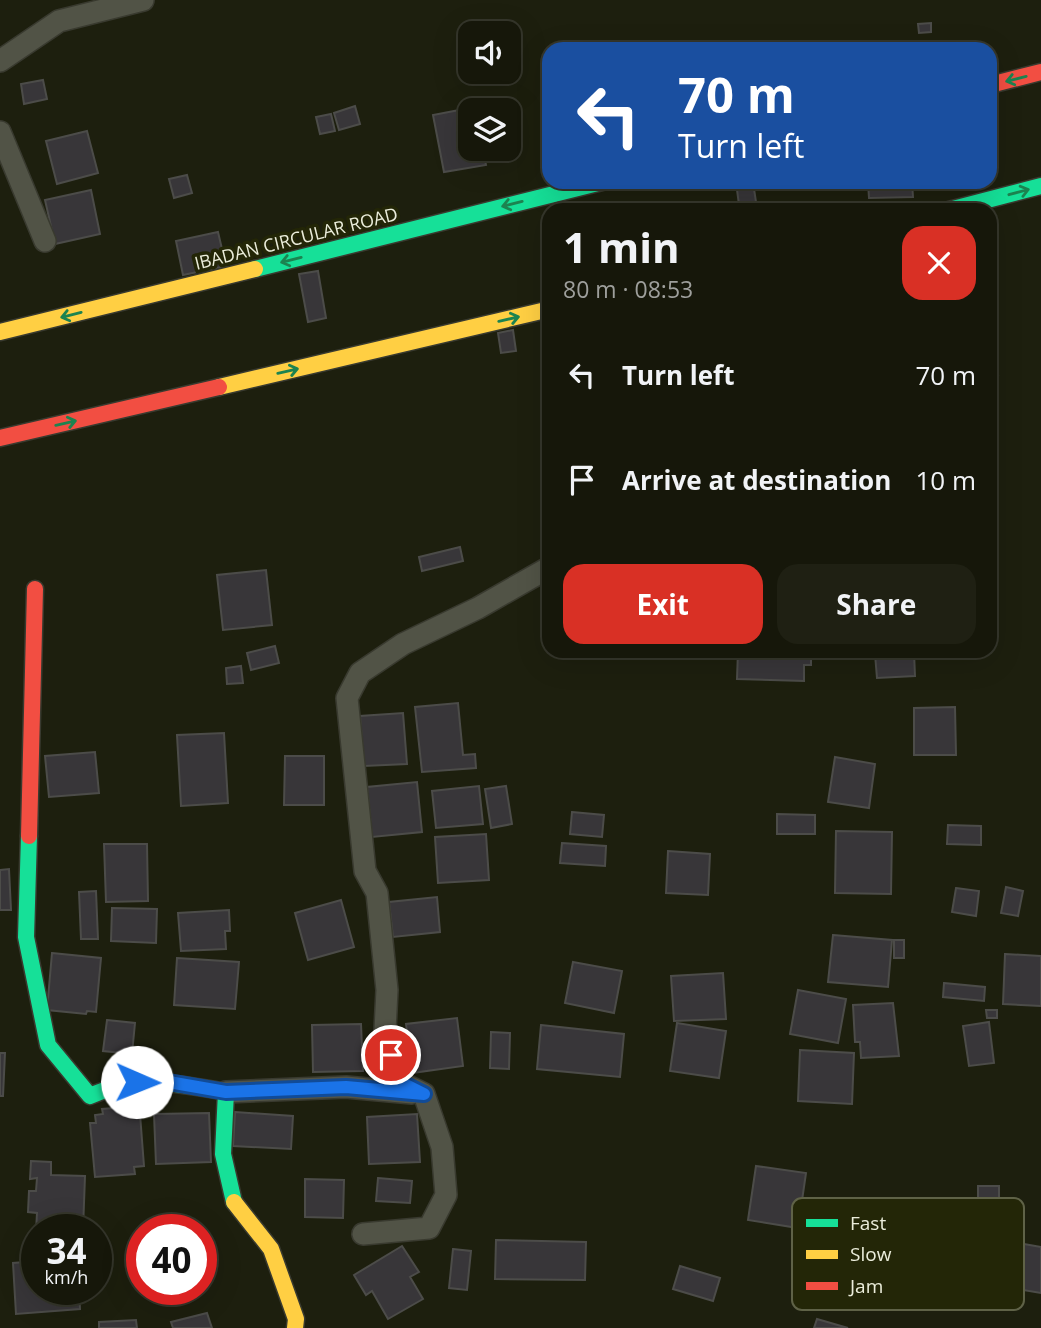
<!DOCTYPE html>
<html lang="en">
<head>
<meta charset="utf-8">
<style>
  :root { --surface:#16170a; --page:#1f2013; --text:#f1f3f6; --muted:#9e9f9c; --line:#35362b; --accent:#d93025 }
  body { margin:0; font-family:"Open Sans",sans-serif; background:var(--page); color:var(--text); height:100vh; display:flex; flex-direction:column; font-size:26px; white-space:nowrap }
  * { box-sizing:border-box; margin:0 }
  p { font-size:23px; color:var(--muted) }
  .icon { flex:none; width:38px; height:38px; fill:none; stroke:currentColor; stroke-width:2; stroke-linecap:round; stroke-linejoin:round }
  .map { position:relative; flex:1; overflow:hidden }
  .sheet { position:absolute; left:542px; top:203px; width:455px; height:455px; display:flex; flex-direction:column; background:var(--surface); border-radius:21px; box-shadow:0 7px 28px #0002,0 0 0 2px var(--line) }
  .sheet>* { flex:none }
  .top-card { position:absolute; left:542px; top:42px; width:455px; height:147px; border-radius:21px; box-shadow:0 7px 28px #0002,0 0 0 2px var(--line); background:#1a4fa0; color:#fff; overflow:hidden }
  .tools { position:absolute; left:458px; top:21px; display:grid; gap:14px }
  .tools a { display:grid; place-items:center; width:63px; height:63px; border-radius:14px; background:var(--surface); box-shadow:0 7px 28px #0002,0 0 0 2px var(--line); font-size:35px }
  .speed { position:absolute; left:21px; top:1214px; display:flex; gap:14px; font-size:35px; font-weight:700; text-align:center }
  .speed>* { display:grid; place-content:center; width:91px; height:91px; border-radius:50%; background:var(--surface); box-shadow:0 7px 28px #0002,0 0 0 2px var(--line); line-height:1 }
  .speed small { font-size:18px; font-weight:400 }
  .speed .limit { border:10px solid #d22; background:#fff; color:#111 }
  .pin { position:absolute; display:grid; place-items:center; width:60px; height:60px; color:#fff; margin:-30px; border:4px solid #fff; border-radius:50%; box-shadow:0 2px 7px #0007 }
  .me { position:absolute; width:77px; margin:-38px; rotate:91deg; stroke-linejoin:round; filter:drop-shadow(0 0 5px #0008) }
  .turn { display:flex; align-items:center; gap:24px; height:147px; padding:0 21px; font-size:32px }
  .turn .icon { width:91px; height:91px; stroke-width:2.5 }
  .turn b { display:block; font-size:49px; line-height:60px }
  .round { display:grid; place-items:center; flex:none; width:74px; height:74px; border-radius:21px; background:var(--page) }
  .overview { display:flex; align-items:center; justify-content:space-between; height:119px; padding:0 21px }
  h1 { font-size:42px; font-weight:700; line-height:52px }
  .primary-button { display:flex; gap:14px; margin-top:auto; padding:14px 21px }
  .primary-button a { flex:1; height:80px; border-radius:21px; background:var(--accent); color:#fff; font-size:28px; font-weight:700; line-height:80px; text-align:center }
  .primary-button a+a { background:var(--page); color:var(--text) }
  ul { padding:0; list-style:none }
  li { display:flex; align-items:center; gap:21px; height:105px; padding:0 21px }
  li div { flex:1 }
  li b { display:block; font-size:26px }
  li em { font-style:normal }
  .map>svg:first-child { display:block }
  .building { fill:#383639; stroke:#4c4c49; stroke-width:2 }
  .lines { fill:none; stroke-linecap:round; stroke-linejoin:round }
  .street-casing { stroke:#393a2f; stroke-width:24 }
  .fast-casing { stroke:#393a2f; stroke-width:19 }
  .slow-casing { stroke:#393a2f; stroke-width:19 }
  .jam-casing { stroke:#393a2f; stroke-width:19 }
  .street { stroke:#515346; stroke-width:21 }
  .fast { stroke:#16e098; stroke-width:16 }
  .slow { stroke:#ffcf43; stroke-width:16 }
  .jam { stroke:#f24e42; stroke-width:16 }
  .oneway { stroke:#1c8350 }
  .route-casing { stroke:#114b97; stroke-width:18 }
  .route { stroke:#1a73e8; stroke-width:12 }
  .labels { text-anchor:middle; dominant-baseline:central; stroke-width:7; stroke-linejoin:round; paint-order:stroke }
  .street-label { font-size:18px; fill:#ebeddb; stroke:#232607 }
  .key { fill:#232607; stroke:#5f6247; stroke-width:2 }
  .key-label { font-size:19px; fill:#ebeddb }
</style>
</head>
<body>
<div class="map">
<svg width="1041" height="1328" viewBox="0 0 1041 1328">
  <rect width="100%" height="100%" fill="#1d1f0e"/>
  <g class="building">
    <polygon points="931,23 931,32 919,33 918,24"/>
    <polygon points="43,80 47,99 24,104 21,84"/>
    <polygon points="355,106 360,124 339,130 334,113"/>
    <polygon points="475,107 476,110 471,110 471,149 483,149 486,165 444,172 433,115"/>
    <polygon points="331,114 335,131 320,134 316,117"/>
    <polygon points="87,131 98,173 57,184 46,141"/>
    <polygon points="187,175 192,193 174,198 169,179"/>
    <polygon points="736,182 753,182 756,202 739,205"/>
    <polygon points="868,182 912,182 913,197 869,198"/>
    <polygon points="91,190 100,234 55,244 45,200"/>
    <polygon points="218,232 226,266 183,275 176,241"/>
    <polygon points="318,271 326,318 308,322 299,274"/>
    <polygon points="513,330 516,351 501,353 498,333"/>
    <polygon points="990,374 998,376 990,410"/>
    <polygon points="460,547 463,561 422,571 419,557"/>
    <polygon points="266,570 272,625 223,630 217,575"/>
    <polygon points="275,646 279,663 251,670 247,653"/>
    <polygon points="738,651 811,651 811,665 804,665 804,681 737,679"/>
    <polygon points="914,652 915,676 877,678 875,654"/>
    <polygon points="241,666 243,683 227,684 226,668"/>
    <polygon points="458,703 463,755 475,754 476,768 422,772 415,707"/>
    <polygon points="955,707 956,755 914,755 914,708"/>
    <polygon points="403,713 407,764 364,766 360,716"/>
    <polygon points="224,733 228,803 181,806 177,735"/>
    <polygon points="95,752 99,793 49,797 45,756"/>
    <polygon points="285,756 324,756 324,805 284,805"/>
    <polygon points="835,757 875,764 869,808 828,802"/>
    <polygon points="417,782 422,832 372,837 367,787"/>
    <polygon points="479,786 483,824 436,828 432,791"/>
    <polygon points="506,786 512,824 491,828 485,789"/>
    <polygon points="572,812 604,815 602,837 570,834"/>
    <polygon points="777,814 815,815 815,834 777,834"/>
    <polygon points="948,825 981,826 981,845 947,844"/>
    <polygon points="836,831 892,832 891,894 835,893"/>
    <polygon points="486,834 489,880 438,883 435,837"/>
    <polygon points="562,843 606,846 605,866 560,863"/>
    <polygon points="104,844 147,844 148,901 106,902"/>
    <polygon points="668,851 710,854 708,895 666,893"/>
    <polygon points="9,869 11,910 0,910 0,870"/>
    <polygon points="1006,887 1023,891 1018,916 1001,913"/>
    <polygon points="956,888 979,891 976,916 952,912"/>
    <polygon points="96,891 98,939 81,939 79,892"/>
    <polygon points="437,897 440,932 393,937 389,902"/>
    <polygon points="341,900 354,947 308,960 295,913"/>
    <polygon points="112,908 157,909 156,943 111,941"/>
    <polygon points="229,910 230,931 225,931 226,949 181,951 178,913"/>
    <polygon points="833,935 892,940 888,987 828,982"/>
    <rect x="894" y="940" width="10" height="18"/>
    <polygon points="52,953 101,958 96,1012 87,1011 86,1014 47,1010"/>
    <polygon points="1005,954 1041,956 1041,1006 1003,1004"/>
    <polygon points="177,958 239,962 235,1009 174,1005"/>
    <polygon points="573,962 622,971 614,1013 565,1003"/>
    <polygon points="723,973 726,1019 674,1021 671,976"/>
    <polygon points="944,983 985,987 984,1001 943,997"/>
    <polygon points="798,990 846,999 838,1043 790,1034"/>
    <polygon points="893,1003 899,1056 861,1058 860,1042 855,1042 853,1005"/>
    <polygon points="986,1010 997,1010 997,1018 987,1018"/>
    <polygon points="457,1018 463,1066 412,1073 406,1024"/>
    <polygon points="107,1020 135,1023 132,1054 103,1051"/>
    <polygon points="989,1022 994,1063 969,1066 963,1026"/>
    <polygon points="677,1023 726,1031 719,1078 670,1071"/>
    <polygon points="361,1024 363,1071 313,1072 312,1025"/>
    <polygon points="541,1025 624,1034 620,1077 537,1069"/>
    <polygon points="491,1032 510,1033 509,1069 490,1068"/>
    <polygon points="800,1050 854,1053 852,1104 798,1101"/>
    <polygon points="0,1053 5,1053 3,1096 0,1096"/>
    <polygon points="127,1107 128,1115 140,1114 144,1166 134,1167 135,1174 95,1177 90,1123 96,1123 95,1115 103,1114 102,1109"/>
    <polygon points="235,1112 293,1116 291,1149 233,1146"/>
    <polygon points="209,1113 211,1162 156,1164 154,1114"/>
    <polygon points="417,1114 420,1162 369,1164 367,1117"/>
    <polygon points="31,1161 51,1162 51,1175 85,1176 83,1230 36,1231 37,1213 28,1212 29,1191 36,1191 37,1178 30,1179"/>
    <polygon points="756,1166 806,1173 798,1228 748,1220"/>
    <polygon points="378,1178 412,1181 410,1203 376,1201"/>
    <polygon points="305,1179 344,1180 343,1218 305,1217"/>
    <rect x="978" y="1186" width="21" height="45"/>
    <polygon points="496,1240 586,1242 585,1280 495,1279"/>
    <polygon points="1024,1244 1041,1247 1041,1293 1017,1289"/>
    <polygon points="402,1246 419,1272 410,1277 423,1299 388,1319 372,1291 366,1295 354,1275"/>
    <polygon points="453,1249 471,1251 467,1290 449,1288"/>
    <polygon points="37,1261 37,1290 79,1290 80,1309 16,1314 13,1263"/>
    <polygon points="680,1266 720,1278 713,1301 673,1289"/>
    <polygon points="207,1313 212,1328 173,1328 171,1322"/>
    <polygon points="817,1319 848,1328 814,1328"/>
    <polygon points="136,1320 137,1328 99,1328 99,1322"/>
  </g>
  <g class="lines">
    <g class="street-casing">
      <g id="street">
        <polyline points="0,61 59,21 143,0"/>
        <polyline points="0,132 45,241"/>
        <polyline points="226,1092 346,1087 412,1093"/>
        <polyline points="363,1234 429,1228 446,1195 442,1147 424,1094 396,1080 385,1030 387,990 377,893 365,871 347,698 360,673 403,644 478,608 550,567"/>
      </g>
    </g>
    <g class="fast-casing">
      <g id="fast">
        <polyline points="949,210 1041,186"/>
        <polyline points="255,269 602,182"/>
        <path d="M29,836L26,937L48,1045L90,1096C135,1075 178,1083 226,1092L223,1154L234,1202"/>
      </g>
    </g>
    <g class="slow-casing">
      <g id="slow">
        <polyline points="0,332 255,269"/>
        <polyline points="219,387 550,309"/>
        <polyline points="234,1202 271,1249 296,1319 295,1328"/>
      </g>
    </g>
    <g class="jam-casing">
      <g id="jam">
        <polyline points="990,85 1041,72"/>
        <polyline points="0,438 219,387"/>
        <polyline points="29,836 35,589"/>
      </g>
    </g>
    <use href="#street" class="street"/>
    <use href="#fast" class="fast"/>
    <use href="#slow" class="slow"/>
    <use href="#jam" class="jam"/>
  </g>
  <defs><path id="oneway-shaft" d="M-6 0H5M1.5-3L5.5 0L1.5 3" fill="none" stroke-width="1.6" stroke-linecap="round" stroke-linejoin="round" transform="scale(1.75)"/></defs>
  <g class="oneway">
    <use href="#oneway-shaft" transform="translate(1016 79) rotate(166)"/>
    <use href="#oneway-shaft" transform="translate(1019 192) rotate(-15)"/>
    <use href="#oneway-shaft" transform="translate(512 204) rotate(166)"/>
    <use href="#oneway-shaft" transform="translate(291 260) rotate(166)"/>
    <use href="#oneway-shaft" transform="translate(71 315) rotate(166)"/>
    <use href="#oneway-shaft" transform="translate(509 319) rotate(-13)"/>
    <use href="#oneway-shaft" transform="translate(288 371) rotate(-13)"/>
    <use href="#oneway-shaft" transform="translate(66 423) rotate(-13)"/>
  </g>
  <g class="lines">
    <g class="route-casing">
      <polyline id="route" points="137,1082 163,1081 226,1092 346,1087 424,1094 396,1080 391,1055"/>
    </g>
    <use href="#route" class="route"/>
  </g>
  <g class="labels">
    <g class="street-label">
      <text transform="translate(296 238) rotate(-14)">IBADAN CIRCULAR ROAD</text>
    </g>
  </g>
  <rect x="792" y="1198" width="232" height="112" rx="10" class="key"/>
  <rect x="806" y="1219" width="32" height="8" fill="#16e098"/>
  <rect x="806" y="1250" width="32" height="9" fill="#ffcf43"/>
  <rect x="806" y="1282" width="32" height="8" fill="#f24e42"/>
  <g class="key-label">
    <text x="850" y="1230">Fast</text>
    <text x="850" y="1261">Slow</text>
    <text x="850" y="1293">Jam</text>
  </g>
</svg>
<div class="tools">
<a><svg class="icon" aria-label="sound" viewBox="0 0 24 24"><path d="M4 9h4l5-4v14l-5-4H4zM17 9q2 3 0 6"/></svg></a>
<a><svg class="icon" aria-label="layers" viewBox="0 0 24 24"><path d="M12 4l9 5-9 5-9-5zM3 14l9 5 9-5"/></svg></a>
</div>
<div class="speed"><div>34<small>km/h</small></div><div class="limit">40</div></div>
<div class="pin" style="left:391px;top:1055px;background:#d93025"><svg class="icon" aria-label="arrive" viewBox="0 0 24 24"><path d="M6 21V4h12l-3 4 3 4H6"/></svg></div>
<svg class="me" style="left:137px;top:1082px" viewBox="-20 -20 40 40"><circle r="19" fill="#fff"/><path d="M0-13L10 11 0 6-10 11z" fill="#1a73e8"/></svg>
<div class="top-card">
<div class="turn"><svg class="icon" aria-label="left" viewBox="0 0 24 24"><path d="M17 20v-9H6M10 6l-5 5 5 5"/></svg><div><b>70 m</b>Turn left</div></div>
</div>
<section class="sheet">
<div class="overview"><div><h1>1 min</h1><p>80 m · 08:53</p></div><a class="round" style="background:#d93025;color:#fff"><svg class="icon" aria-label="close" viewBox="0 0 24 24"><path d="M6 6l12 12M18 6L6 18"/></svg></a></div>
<ul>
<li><svg class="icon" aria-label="left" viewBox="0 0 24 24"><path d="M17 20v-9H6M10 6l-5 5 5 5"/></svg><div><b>Turn left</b></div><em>70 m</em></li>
<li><svg class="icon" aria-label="arrive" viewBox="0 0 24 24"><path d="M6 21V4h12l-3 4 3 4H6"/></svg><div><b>Arrive at destination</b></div><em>10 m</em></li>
</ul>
<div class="primary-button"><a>Exit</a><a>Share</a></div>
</section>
</div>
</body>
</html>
